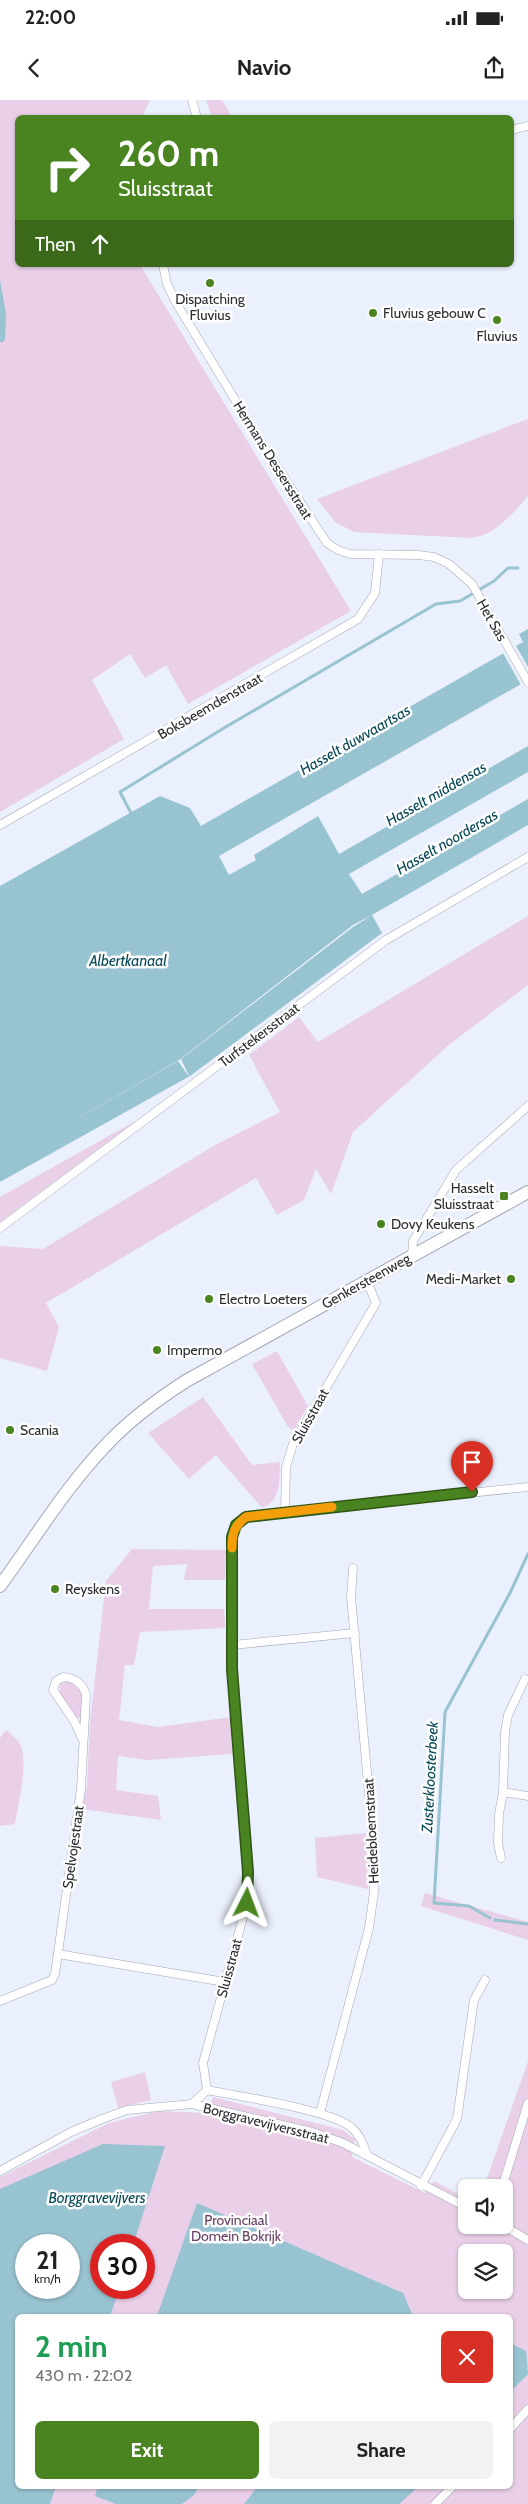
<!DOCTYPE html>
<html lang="en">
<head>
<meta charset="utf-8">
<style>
  :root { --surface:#fff; --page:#f2f2f2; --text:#222; --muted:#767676; --accent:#4a8420 }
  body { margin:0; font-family:Cabin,sans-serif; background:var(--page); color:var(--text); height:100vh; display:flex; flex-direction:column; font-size:19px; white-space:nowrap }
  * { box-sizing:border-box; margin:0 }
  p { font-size:16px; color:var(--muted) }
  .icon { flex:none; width:28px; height:28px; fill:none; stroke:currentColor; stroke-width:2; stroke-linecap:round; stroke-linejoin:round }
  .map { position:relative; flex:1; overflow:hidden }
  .details { position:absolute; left:15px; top:2214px; width:498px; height:175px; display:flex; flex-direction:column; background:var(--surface); border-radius:8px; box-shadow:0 1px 4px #0004 }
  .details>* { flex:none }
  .hud { position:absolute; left:15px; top:15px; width:499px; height:152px; border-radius:8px; box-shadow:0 1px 4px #0004; background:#4a8420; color:#fff; overflow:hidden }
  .fabs { position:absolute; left:458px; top:2079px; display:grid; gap:10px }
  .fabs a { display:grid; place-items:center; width:55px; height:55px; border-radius:8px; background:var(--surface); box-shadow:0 1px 4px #0004; font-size:25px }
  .speed { position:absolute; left:15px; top:2134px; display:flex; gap:10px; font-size:25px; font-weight:700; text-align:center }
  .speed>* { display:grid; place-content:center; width:65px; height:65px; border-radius:50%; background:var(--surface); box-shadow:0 1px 4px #0004; line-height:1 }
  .speed small { font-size:12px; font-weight:400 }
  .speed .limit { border:8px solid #d22; background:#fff; color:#111 }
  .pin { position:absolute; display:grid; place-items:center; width:42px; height:42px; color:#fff; margin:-51px -21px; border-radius:50% 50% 50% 0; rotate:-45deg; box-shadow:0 0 5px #0007 }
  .pin .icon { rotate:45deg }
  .me { position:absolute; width:55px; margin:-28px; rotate:3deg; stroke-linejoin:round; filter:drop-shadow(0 0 4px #0008) }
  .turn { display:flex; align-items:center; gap:18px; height:105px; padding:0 20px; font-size:22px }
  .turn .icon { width:65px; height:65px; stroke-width:2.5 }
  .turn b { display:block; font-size:35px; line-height:42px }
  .then { display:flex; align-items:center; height:48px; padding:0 20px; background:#0003; gap:10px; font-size:19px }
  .round { display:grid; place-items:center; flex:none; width:52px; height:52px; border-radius:8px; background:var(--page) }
  .summary { display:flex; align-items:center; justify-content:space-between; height:85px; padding:0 20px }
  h1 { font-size:30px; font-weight:700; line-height:38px; color:#1e9e55 }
  .cta { display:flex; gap:10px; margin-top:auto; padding:10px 20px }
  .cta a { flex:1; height:58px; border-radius:8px; background:var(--accent); color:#fff; font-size:20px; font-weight:700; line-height:58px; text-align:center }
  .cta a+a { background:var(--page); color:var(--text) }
  .status { display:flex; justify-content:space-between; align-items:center; height:35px; padding:0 25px; background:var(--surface); direction:ltr }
  .status svg { height:14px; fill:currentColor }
  header { display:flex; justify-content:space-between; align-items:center; height:65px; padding:0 20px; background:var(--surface); font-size:22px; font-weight:700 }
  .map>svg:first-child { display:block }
  .green { fill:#e9cfe8; fill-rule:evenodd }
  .water { fill:#98c3d0; fill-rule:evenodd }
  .pier { fill:#ebf0fe }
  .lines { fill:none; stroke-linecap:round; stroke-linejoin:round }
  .stream { stroke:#98c3d0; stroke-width:3 }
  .minor-casing { stroke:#a3a7b5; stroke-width:9 }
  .primary-casing { stroke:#a3a7b5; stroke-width:14 }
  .minor { stroke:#fff; stroke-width:8 }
  .primary { stroke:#fff; stroke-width:12 }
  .route-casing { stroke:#305615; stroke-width:12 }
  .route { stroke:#4a8420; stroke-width:9 }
  .slow { stroke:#f59e0b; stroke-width:9 }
  .poi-dot { fill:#4a8420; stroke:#fdfdfd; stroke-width:2 }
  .labels { text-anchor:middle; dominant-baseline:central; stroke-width:5; stroke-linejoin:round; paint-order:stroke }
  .poi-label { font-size:14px; fill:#2b2d32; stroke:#fdfdfd; text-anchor:start }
  .street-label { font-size:14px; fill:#2b2d32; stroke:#fdfdfd }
  .park-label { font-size:14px; fill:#663f65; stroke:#fdfdfd }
  .water-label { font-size:15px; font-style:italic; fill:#074856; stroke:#fdfdfd }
</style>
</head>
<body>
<div class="status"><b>22:00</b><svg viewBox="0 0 49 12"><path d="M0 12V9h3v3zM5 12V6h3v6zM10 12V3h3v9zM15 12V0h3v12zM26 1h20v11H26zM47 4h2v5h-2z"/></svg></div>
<header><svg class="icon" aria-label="back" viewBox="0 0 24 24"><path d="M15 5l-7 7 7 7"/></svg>Navio<svg class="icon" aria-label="share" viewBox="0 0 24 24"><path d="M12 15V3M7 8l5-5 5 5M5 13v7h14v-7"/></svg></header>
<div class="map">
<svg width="528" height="2404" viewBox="0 0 528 2404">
  <rect width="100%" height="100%" fill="#ebf0fe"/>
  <g class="green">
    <polygon points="0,0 150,0 142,17 18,18 18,165 140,165 351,511 188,604 166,565 145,578 130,554 92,580 124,639 0,712"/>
    <polygon points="206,0 222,0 232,17 212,17"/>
    <path d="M528,319V396C514,413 494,436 471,438L354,432L335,422L317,399Z"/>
    <polygon points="528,816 528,885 450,944 353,1032 331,1094 316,1069 304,1100 277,1115 256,1078 46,1203 59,1227 47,1271 0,1258 0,1146 43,1149 215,1045 280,1012 249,955 299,917 318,942"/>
    <polygon points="137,1020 0,1122 0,1097"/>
    <polygon points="277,1251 308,1306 294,1331 288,1327 252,1264"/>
    <path d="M203,1297L252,1365L280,1362C279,1380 282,1400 262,1408L216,1355L189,1379L148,1333Z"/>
    <polygon points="132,1449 226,1450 225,1480 184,1480 187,1464 153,1466 149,1509 224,1509 225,1528 140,1532 134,1565 125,1565 119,1620 158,1627 231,1617 232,1654 148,1660 118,1656 116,1690 158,1696 161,1720 82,1709 87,1686 90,1622 106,1481"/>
    <polygon points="69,1581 76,1584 83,1595 80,1618 76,1617 60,1594 60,1584"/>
    <path d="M6,1630C11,1634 17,1639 20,1644C29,1662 18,1704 15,1724L0,1726V1638Z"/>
    <polygon points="366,1733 368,1789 317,1777 315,1738"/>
    <polygon points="425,1793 528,1822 528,1840 421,1806"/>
    <path d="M528,1961V2404H0V2077L109,2023L159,2011L206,2013L213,1997L343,2030L355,2039L352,2057L425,2093L434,2081L466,2098V2125H504V2088L484,2087ZM26,2145H69V2188H26ZM101,2145H144V2188H101ZM466,2152H504V2190H466ZM18,2216H510V2386H18Z"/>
    <polygon points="145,1972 151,2000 118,2008 111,1982"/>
  </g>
  <g class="water">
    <polygon points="0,180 6,214 5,239 3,242 0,242"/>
    <polygon points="528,529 528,580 219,756 229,775 256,760 254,755 318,716 339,754 528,646 528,672 349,774 362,794 528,699 528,725 372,815 382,833 190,976 0,1082 0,786 160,696 190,708 201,726 523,542 519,534"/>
    <path d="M103,2044L165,2046L133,2145H101V2188H120L110,2216H18V2386H56L50,2404H0V2089ZM26,2145H69V2188H26Z"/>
    <polygon points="197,2103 403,2193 412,2214 410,2216 157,2216"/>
    <polygon points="510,2243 526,2251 528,2274 510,2292"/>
    <polygon points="98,2386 200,2386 193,2396 182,2404 116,2404 95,2396"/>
    <polygon points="258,2386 419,2386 399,2404 244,2404"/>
  </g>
  <g class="pier">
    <polygon points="515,544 528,567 528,583 522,587 502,551"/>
    <polygon points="374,814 353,827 181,959 190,978 178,961 0,1063 179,960 353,825"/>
  </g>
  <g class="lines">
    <g class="stream">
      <polyline points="131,713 120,692 224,628 436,504 460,501 494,481 508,468 518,468"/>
      <polyline points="490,1818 469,1806 434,1803 445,1612 510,1493 528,1454"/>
      <polyline points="495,1820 528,1824"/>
    </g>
    <g class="minor-casing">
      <g id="minor">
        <polyline points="192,0 197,18"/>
        <polyline points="511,30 528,26"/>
        <polyline points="163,165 167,184 175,201 257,336 327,443 338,450 350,454 418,455 434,457 449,464 472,484 528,582"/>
        <polyline points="0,725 358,519 375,493 379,454"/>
        <polyline points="0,1128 386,840 528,757"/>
        <polyline points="412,1156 413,1141 456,1070 528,1006"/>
        <polyline points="285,1412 286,1367 293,1344 376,1203 367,1181"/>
        <polyline points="232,1545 355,1533"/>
        <polyline points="503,1692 528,1696"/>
        <polyline points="501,1758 498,1743 499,1714 503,1692 505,1632 508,1615 525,1579"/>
        <polyline points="58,1854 225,1882"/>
        <path d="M0,1901L52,1880L55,1874L81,1689L86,1595C84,1585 74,1577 63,1577L56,1581L53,1590L74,1621L83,1640"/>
        <path d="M207,1990L203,1963L247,1803L248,1772L232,1569V1437C241,1411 261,1415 285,1412L528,1387"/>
        <path d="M192,2004L207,1990C237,1996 333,2010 352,2028C360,2035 364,2045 367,2055"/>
        <polyline points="320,2013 369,1828 374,1792 372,1727 351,1497 353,1468"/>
        <polyline points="0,2071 71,2032 102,2019 127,2010 192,2004 312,2032 343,2043 466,2107"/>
        <polyline points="421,2086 457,2019 474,1900 485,1880"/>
        <polyline points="502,2088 528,2003"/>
        <polyline points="502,2125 528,2140"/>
        <polyline points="510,2329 528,2309"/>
        <polyline points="435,2404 453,2386"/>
      </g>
    </g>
    <g class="primary-casing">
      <path id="primary" d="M0,1486C35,1438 67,1385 109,1342C132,1318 158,1299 186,1281L528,1092"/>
    </g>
    <use href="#minor" class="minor"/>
    <use href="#primary" class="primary"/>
  </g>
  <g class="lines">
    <g class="route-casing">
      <polyline id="route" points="247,1803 248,1772 232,1569 232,1437 236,1425 246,1417 472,1392"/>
    </g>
    <use href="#route" class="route"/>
    <path class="slow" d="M232,1448C232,1434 234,1426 246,1417L332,1407"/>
  </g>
  <g class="poi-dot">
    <circle cx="210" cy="183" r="5"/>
    <circle cx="373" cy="213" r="5"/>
    <circle cx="497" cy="220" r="5"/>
    <rect x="499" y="1091" width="10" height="10" rx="2.5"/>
    <circle cx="381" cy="1124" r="5"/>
    <circle cx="511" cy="1179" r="5"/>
    <circle cx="209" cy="1199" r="5"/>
    <circle cx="157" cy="1250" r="5"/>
    <circle cx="10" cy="1330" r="5"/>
    <circle cx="55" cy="1489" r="5"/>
  </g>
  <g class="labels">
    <g class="poi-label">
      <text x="210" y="199" text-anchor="middle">Dispatching<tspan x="210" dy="16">Fluvius</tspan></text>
      <text x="383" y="213">Fluvius gebouw C</text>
      <text x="497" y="236" text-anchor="middle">Fluvius</text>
      <text x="494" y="1088" text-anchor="end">Hasselt<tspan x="494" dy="16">Sluisstraat</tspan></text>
      <text x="391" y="1124">Dovy Keukens</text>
      <text x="501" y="1179" text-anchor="end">Medi-Market</text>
      <text x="219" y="1199">Electro Loeters</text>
      <text x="167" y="1250">Impermo</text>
      <text x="20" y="1330">Scania</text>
      <text x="65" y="1489">Reyskens</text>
    </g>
    <g class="street-label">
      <text transform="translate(273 360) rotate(58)">Hermans Dessersstraat</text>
      <text transform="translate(492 520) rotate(60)">Het Sas</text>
      <text transform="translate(210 606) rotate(-30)">Boksbeemdenstraat</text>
      <text transform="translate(259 935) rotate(-37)">Turfstekersstraat</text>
      <text transform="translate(366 1181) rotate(-29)">Genkersteenweg</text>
      <text transform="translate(310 1316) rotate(-61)">Sluisstraat</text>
      <text transform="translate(371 1731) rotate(-93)">Heidebloemstraat</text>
      <text transform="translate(73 1747) rotate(-82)">Spelvojestraat</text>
      <text transform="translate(229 1868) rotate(-75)">Sluisstraat</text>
      <text transform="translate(266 2023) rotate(14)">Borggravevijversstraat</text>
    </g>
    <g class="park-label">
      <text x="236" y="2120">Provinciaal<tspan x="236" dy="16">Domein Bokrijk</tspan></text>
    </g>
    <g class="water-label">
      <text transform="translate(355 640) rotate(-30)">Hasselt duwvaartsas</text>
      <text transform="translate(436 694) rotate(-30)">Hasselt middensas</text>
      <text transform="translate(447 742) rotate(-30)">Hasselt noordersas</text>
      <text x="128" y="861">Albertkanaal</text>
      <text transform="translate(430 1677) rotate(-87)">Zusterkloosterbeek</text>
      <text x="97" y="2098">Borggravevijvers</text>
    </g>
  </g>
</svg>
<div class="fabs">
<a><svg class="icon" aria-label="sound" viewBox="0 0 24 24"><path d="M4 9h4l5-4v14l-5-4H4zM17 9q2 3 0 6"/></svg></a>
<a><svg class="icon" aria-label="layers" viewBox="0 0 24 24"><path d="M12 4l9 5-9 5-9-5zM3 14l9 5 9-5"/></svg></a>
</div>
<div class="speed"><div>21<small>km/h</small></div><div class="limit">30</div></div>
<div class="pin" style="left:472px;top:1392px;background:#d93025"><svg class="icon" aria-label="arrive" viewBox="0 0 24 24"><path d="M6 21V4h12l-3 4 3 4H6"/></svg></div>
<svg class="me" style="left:247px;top:1803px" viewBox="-20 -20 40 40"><path d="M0-17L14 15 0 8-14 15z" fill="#4a8420" stroke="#fff" stroke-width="4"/></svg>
<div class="hud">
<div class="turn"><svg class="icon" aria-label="right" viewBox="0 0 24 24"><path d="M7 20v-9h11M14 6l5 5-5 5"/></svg><div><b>260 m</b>Sluisstraat</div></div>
<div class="then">Then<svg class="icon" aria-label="ahead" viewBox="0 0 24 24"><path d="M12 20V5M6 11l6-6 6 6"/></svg></div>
</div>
<section class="details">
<div class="summary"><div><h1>2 min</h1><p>430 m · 22:02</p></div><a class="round" style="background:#d93025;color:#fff"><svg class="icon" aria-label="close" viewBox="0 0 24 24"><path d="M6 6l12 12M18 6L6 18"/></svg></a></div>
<div class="cta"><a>Exit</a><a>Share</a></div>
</section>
</div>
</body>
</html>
